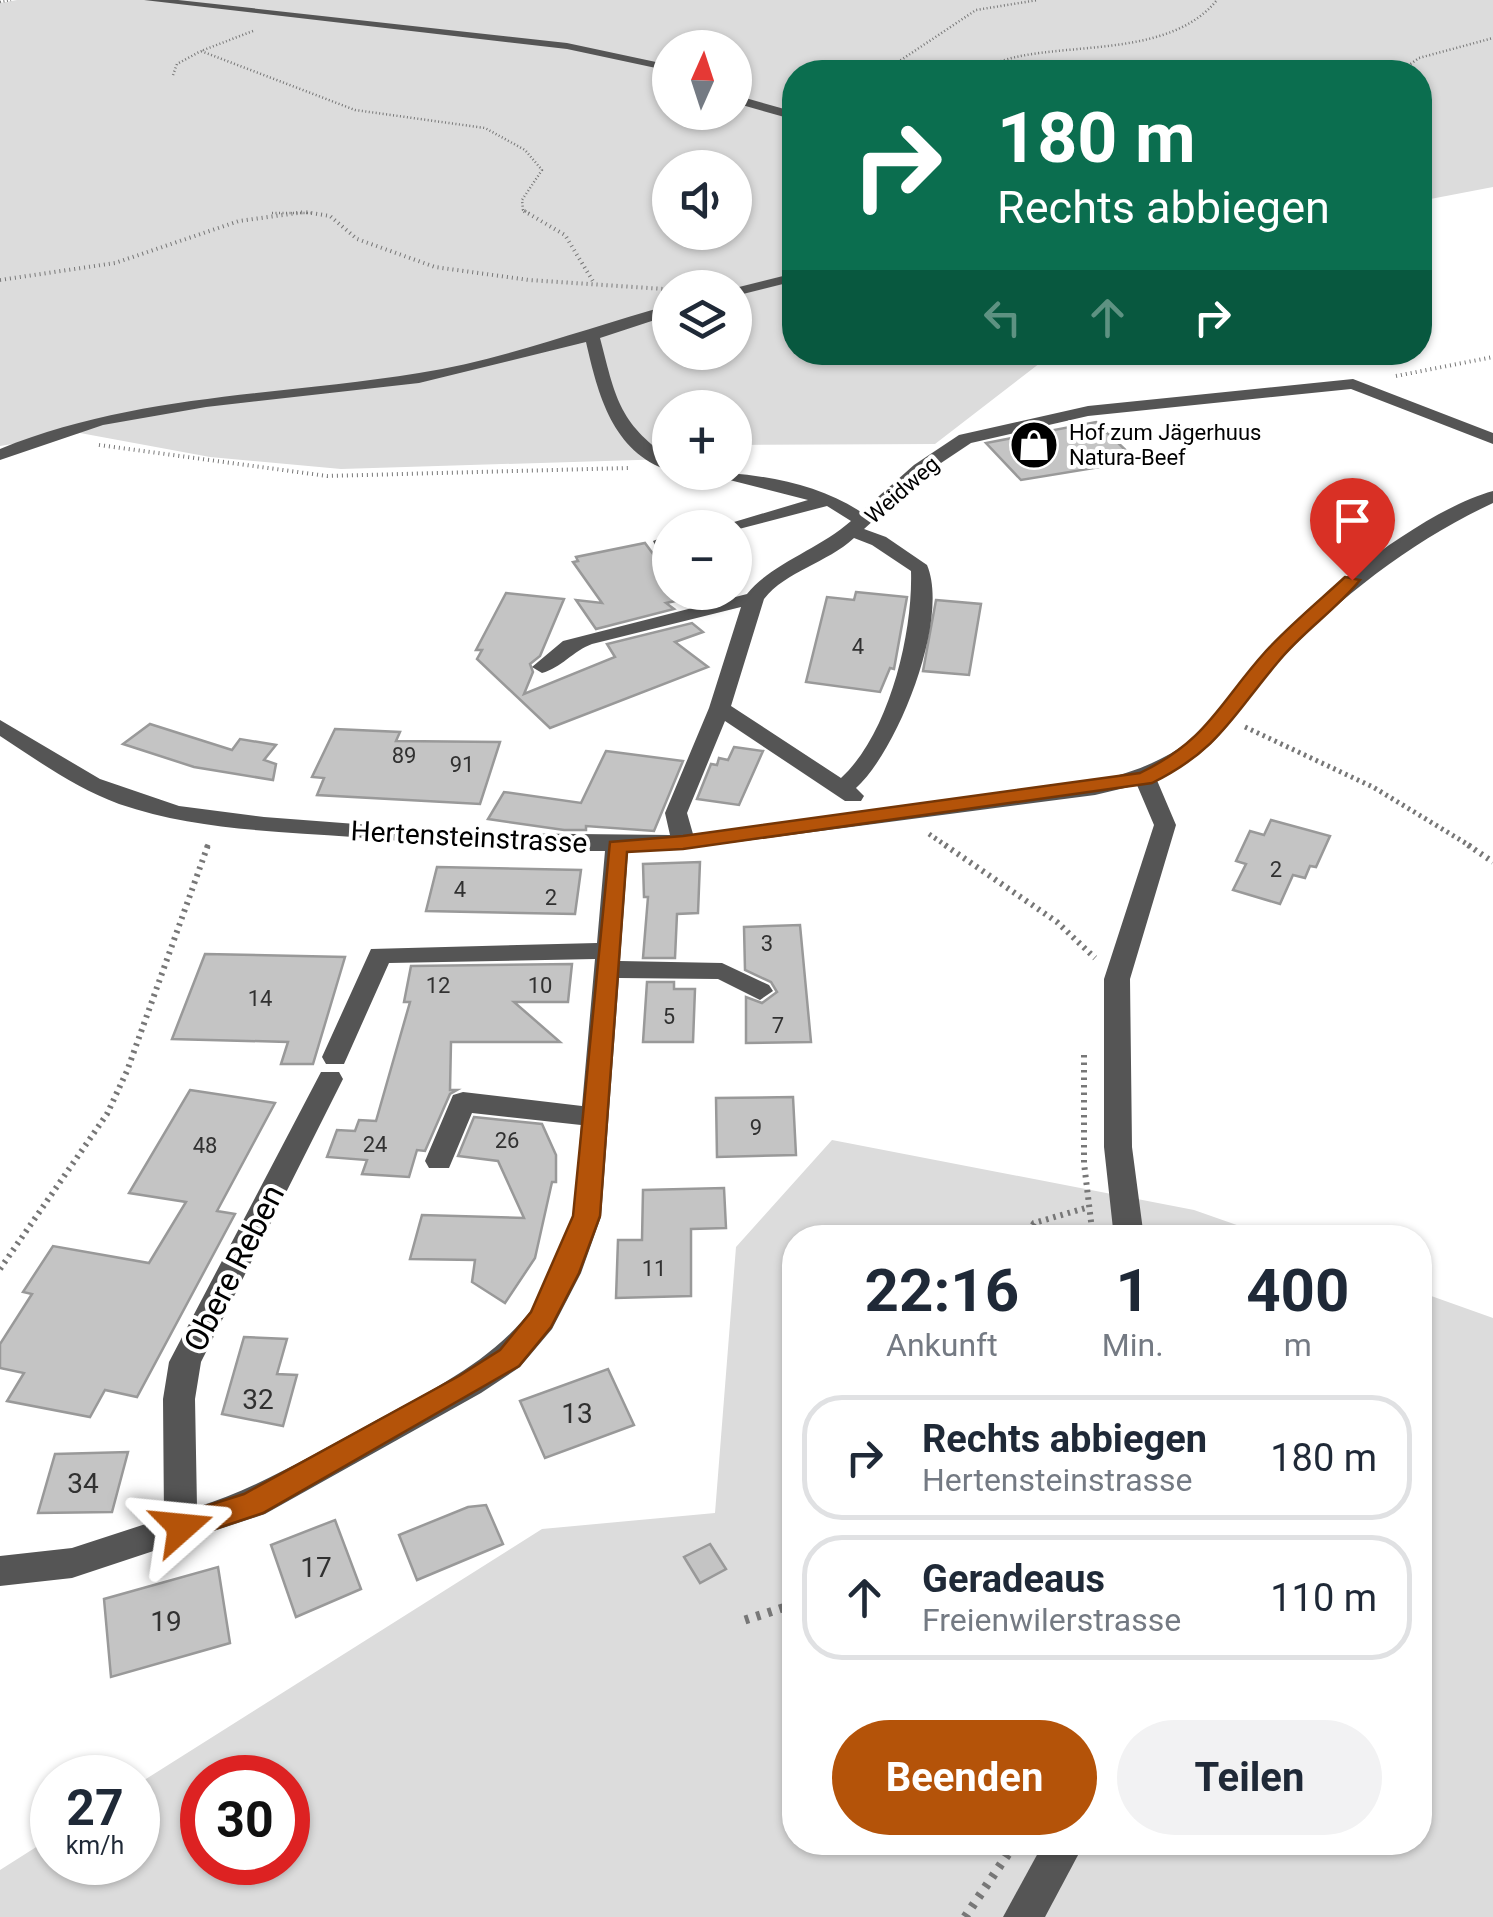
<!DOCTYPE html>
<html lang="de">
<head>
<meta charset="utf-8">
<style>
  :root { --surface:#fff; --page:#f2f2f3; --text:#1f2937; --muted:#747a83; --line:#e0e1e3; --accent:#b45309 }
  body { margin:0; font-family:Roboto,sans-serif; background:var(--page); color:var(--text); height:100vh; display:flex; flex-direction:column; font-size:38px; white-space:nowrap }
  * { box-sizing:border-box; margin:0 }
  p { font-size:32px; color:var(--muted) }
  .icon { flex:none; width:55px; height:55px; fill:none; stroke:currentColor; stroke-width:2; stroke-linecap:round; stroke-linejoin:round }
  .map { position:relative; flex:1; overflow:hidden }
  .side { position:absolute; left:782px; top:1225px; width:650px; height:630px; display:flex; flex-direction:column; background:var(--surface); border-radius:40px; box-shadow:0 2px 8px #0004 }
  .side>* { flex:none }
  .hud { position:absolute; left:782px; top:60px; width:650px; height:305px; border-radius:40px; box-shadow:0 2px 8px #0004; background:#0b6e4f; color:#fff; overflow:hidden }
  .needle { width:65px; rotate:3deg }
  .fabs { position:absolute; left:652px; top:30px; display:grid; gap:20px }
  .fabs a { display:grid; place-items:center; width:100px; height:100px; border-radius:50%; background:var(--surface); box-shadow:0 2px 8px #0004; font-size:50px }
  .speed { position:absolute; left:30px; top:1755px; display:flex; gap:20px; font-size:50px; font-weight:700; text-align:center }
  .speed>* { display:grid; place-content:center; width:130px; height:130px; border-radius:50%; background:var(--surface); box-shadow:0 2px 8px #0004; line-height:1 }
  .speed small { font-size:25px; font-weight:400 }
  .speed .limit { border:15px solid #d22; background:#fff; color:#111 }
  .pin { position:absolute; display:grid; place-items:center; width:85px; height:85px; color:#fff; margin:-102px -42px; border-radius:50% 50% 50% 0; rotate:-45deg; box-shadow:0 0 10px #0007 }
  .pin .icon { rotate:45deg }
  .me { position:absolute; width:110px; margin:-55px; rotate:72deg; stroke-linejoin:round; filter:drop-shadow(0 0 8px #0008) }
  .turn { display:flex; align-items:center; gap:35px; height:210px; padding:0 50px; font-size:45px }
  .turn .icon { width:130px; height:130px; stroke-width:2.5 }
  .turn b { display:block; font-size:70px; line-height:85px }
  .lanes { display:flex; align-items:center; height:95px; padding:0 50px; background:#0003; justify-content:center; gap:50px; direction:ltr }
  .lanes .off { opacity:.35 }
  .eta { display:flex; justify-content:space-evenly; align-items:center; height:170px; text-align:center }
  .eta b { font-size:60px; font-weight:700; line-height:70px }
  .cta { display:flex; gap:20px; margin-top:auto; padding:20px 50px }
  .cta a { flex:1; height:115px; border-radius:60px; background:var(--accent); color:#fff; font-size:40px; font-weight:700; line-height:115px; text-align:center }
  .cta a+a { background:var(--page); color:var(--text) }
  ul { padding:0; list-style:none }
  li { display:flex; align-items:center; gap:30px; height:125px; margin:0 20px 15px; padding:0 30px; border:5px solid var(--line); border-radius:40px }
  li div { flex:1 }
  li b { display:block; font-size:38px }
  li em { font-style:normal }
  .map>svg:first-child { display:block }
  .green { fill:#dcdcdc; fill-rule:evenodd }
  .building { fill:#c4c4c4; stroke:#999; stroke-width:2.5 }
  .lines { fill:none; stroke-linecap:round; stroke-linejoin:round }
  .path-far4 { stroke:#777; stroke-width:2.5; stroke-dasharray:1 2.5; stroke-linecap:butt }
  .path-far3 { stroke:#777; stroke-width:4; stroke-dasharray:1 4; stroke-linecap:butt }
  .path-far2 { stroke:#777; stroke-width:5; stroke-dasharray:2.5 4; stroke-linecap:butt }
  .path-far1 { stroke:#777; stroke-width:6; stroke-dasharray:2.5 5; stroke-linecap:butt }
  .path { stroke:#777; stroke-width:9; stroke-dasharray:4 8; stroke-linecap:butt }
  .minor { fill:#555; fill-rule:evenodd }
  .route { fill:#b45309; stroke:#753606; stroke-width:2.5 }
  .labels { text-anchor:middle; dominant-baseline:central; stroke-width:8; stroke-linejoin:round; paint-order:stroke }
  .far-poi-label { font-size:22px; fill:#000; stroke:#fff; text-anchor:start }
  .far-street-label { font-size:22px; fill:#000; stroke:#fff }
  .number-label { font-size:22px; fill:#313131 }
  .street-label { font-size:28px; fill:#000; stroke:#fff }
  .near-number-label { font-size:28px; fill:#313131 }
  .near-street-label { font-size:32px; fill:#000; stroke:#fff }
</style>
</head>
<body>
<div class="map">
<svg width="1493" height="1917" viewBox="0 0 1493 1917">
  <rect width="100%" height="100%" fill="#fff"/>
  <g class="green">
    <path d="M17,0H1493V187L1420,201V72H795V352L1053,353L935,444L735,445V408H670V459L341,469L210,457L80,433L0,446V3ZM670,48H735V112H670ZM670,168H735V232H670ZM670,288H735V352H670Z"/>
    <path d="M832,1140L1194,1210L1271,1237L795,1238V1842H1420V1292L1493,1318V1917H0V1870L52,1837V1862H138V1784L542,1529L715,1513L736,1247ZM202,1778H288V1862H202Z"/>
  </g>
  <g class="building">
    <polygon points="1096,422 1137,461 1021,480 986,443"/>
    <polygon points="645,543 670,577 670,592 714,593 666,603 674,609 596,629 576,600 602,603 573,562 578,561 576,557"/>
    <polygon points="856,592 907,597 894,669 890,668 880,692 806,682 827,597 854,600"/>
    <polygon points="506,593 564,599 540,656 530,664 533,672 524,694 615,657 607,644 692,623 703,632 675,642 708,667 550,728 477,659 482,650 476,650"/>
    <polygon points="936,600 981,604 969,675 923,671"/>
    <polygon points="150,724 232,750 240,739 276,745 264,760 276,764 273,780 194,767 123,744"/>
    <polygon points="335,729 400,732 396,741 500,742 480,804 317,795 324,778 312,777"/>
    <polygon points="734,747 763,751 739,805 697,799 711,764 717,765 719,758 728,760"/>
    <polygon points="606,751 683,761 654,831 586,826 586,830 564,830 488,819 504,792 581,803"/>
    <polygon points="1271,820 1330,836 1316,867 1310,866 1305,878 1293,875 1280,904 1233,890 1246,864 1236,861 1250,831 1264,835"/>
    <polygon points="700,862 698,913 677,914 675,958 643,958 648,897 644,897 643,864"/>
    <polygon points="437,867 581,870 575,914 426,911"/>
    <polygon points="800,925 811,1042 746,1043 746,997 762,1003 777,992 771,982 745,970 744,927"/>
    <polygon points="205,954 345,957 313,1064 281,1064 288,1042 172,1039"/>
    <polygon points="572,964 568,1002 514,1002 560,1042 451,1042 450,1090 457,1090 450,1094 425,1151 417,1150 409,1177 362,1174 367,1160 327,1157 337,1130 355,1131 359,1120 376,1121 410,1002 404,1002 411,966"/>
    <polygon points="647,982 674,982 674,989 695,989 693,1042 643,1042"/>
    <polygon points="190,1090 275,1103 217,1211 235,1214 137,1397 105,1390 90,1417 7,1401 24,1373 0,1368 0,1344 32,1294 23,1292 53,1246 149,1263 186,1202 129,1193"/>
    <polygon points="793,1097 796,1155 717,1157 716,1098"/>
    <polygon points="474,1117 542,1124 556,1155 556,1182 552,1182 535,1258 505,1303 472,1282 475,1260 410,1259 422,1215 524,1218 498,1161 458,1156"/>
    <polygon points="724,1188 726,1228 691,1229 691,1296 616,1298 618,1240 642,1240 643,1190"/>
    <polygon points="244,1337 287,1339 277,1374 297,1375 283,1426 222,1414"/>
    <polygon points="608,1369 634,1425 545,1458 520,1401"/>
    <polygon points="128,1452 112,1512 38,1513 55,1454"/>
    <polygon points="486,1505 503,1544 417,1580 399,1535 468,1507"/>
    <polygon points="335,1520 361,1589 296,1617 271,1545"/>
    <polygon points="710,1544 726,1569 700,1583 684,1557"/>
    <polygon points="218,1567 230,1643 111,1677 104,1599"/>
  </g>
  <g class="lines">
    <g class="path-far4">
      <polyline points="0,2 11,0"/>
      <polyline points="253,31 201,51 355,110 485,128 525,150 542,170 522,200 523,210 529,213"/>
      <polyline points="883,72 976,10 1038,0"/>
      <path d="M971,72C986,67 1001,60 1016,57C1080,43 1172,55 1217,0"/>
      <polyline points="1399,72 1419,58 1493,38"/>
      <polyline points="173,75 177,64 201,51"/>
      <polyline points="272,213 314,213"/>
    </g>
    <g class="path-far3">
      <polyline points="524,211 565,235 594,283"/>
      <polyline points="0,280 115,263 239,221 305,212 330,216 357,239 435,267 529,280 664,289"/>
      <polyline points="1396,376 1493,357"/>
      <polyline points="99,445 327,476 629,468"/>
    </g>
    <g class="path-far2">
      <polyline points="1245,727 1373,787 1472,847"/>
      <polyline points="929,834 948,847"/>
      <polyline points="207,847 209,842"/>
    </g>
    <g class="path-far1">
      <polyline points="945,845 1057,922 1095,958"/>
      <polyline points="1468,845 1493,862"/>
      <polyline points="1084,1055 1084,1163 1093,1238"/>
      <polyline points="1025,1238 1034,1223 1089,1207"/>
      <polyline points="0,1269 107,1114 127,1071 208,845"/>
    </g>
    <g class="path">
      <polyline points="745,1620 795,1604"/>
      <polyline points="965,1917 1016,1842"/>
    </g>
    <g class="minor">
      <polygon points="144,0 178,0 567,43 670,65 670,71 567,49"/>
      <polygon points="735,95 795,112 795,120 735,103"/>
      <polygon points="795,273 795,281 735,296 735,288"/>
      <path d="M670,305V315L600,338C615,395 618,423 670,458V471C612,452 598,394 586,342L419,383L206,407L103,425L0,460V449C135,394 278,396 419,373C506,359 586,328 670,305Z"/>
      <path d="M1353,379L1493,433V444L1351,389L1088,416L971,443L926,473L864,529L886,537L927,565C950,619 898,750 856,788L864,796L861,801H845L725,721L687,813L693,834L1095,781C1147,770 1190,750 1224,707C1238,689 1249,669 1265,652C1315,597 1421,511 1493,491V503C1414,540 1343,594 1282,658C1237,705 1223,753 1156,778L1176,825L1130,979L1132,1147L1144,1238H1114L1104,1147V979L1154,825L1137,785L1095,795L683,849L628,851L620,961L722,963L769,985L773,991L760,1000L718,979L619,978L601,1217L581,1273L552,1329L520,1367L481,1393L265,1514L72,1578L0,1586V1556L72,1548L164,1518L163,1399L169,1362L321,1072H339L343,1079L201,1362L195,1399L197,1507C258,1488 312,1455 368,1425C465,1372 547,1336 573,1216C579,1187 578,1155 581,1125L472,1113L449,1168H429L425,1161L453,1095L463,1092L582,1106L595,959L389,963L344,1064H326L322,1057L371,949L597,943L605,851C521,852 437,844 353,837C274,831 195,830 119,804C76,788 38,761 0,736V720L100,779L179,806L264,817L474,833L670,835L665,813L709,708L741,607L592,644C573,651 561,668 542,673L532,667L563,641L747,594C772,563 818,550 851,521L827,506L735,530L714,528L808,500L698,472C752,472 816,482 861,512L914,465L959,435L1088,406ZM854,538L872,545L911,571C913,634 889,734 841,778L731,706L764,599C786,571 827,563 854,538Z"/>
      <polygon points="670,534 670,546 655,545 653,541"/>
      <polygon points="1044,1842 1085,1842 1045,1917 1003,1917"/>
    </g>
  </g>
  <path class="route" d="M1345,577L1360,580C1336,610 1302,632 1278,662C1233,715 1219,750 1152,783L683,849L627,852L600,1216L579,1273L551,1327L519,1366L263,1513L182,1540L171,1536L166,1527L171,1517L244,1494L459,1376L500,1350L531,1312L573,1216L610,842L683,836L1140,773C1208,740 1219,703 1266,651C1290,625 1319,601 1345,577Z"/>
  <defs>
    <g id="shop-disc" transform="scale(2.5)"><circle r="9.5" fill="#000" stroke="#fff"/><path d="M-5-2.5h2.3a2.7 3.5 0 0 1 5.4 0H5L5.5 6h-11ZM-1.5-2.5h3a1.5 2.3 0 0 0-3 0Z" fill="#fff"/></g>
  </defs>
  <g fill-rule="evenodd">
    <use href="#shop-disc" x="1034" y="445"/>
  </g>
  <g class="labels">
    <g class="far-poi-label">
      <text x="1069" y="432">Hof zum Jägerhuus<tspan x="1069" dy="25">Natura-Beef</tspan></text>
    </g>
    <g class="far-street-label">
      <text transform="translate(902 490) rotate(-41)">Weidweg</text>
    </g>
    <g class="number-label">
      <text x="858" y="646">4</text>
      <text x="404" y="755">89</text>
      <text x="462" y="764">91</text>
      <text x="1276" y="869">2</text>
      <text x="460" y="889">4</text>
      <text x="551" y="897">2</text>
      <text x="767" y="943">3</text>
      <text x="438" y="985">12</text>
      <text x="540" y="985">10</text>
      <text x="260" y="998">14</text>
      <text x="669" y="1016">5</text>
      <text x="778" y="1025">7</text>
      <text x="756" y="1127">9</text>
      <text x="507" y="1140">26</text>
      <text x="375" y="1144">24</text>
      <text x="205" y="1145">48</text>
      <text x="654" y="1268">11</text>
    </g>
    <g class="street-label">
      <text transform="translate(469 837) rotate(3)">Hertensteinstrasse</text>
    </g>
    <g class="near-number-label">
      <text x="258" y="1399">32</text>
      <text x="577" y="1413">13</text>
      <text x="83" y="1483">34</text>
      <text x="316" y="1567">17</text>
      <text x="166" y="1621">19</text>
    </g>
    <g class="near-street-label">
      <text transform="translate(234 1268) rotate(-63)">Obere Reben</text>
    </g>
  </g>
</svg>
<div class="fabs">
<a><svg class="needle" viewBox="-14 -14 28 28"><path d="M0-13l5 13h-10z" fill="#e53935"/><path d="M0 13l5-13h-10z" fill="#747a83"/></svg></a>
<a><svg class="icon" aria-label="sound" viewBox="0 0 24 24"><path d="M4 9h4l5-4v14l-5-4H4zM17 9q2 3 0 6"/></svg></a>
<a><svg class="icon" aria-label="layers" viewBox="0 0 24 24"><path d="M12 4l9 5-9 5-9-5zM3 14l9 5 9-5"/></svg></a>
<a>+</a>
<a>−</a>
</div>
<div class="speed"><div>27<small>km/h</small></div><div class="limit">30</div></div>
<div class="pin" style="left:1352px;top:580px;background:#d93025"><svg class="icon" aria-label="arrive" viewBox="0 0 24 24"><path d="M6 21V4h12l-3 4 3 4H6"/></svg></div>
<svg class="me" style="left:182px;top:1527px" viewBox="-20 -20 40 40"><path d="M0-17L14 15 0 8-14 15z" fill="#b45309" stroke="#fff" stroke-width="4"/></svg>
<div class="hud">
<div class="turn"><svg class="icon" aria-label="right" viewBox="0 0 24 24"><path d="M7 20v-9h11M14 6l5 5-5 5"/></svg><div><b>180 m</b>Rechts abbiegen</div></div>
<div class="lanes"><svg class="icon off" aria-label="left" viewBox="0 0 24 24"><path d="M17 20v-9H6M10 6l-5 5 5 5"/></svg><svg class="icon off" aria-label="ahead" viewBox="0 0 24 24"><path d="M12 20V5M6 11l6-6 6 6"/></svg><svg class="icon" aria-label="right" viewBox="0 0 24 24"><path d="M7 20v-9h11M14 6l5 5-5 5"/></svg></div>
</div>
<section class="side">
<div class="eta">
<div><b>22:16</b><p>Ankunft</p></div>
<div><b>1</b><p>Min.</p></div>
<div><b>400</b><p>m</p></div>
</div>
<ul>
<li><svg class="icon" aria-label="right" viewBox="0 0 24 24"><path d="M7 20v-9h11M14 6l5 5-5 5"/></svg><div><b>Rechts abbiegen</b><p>Hertensteinstrasse</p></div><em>180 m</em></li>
<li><svg class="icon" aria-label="ahead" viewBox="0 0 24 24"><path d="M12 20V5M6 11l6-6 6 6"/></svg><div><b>Geradeaus</b><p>Freienwilerstrasse</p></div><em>110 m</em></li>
</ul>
<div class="cta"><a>Beenden</a><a>Teilen</a></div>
</section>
</div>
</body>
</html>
